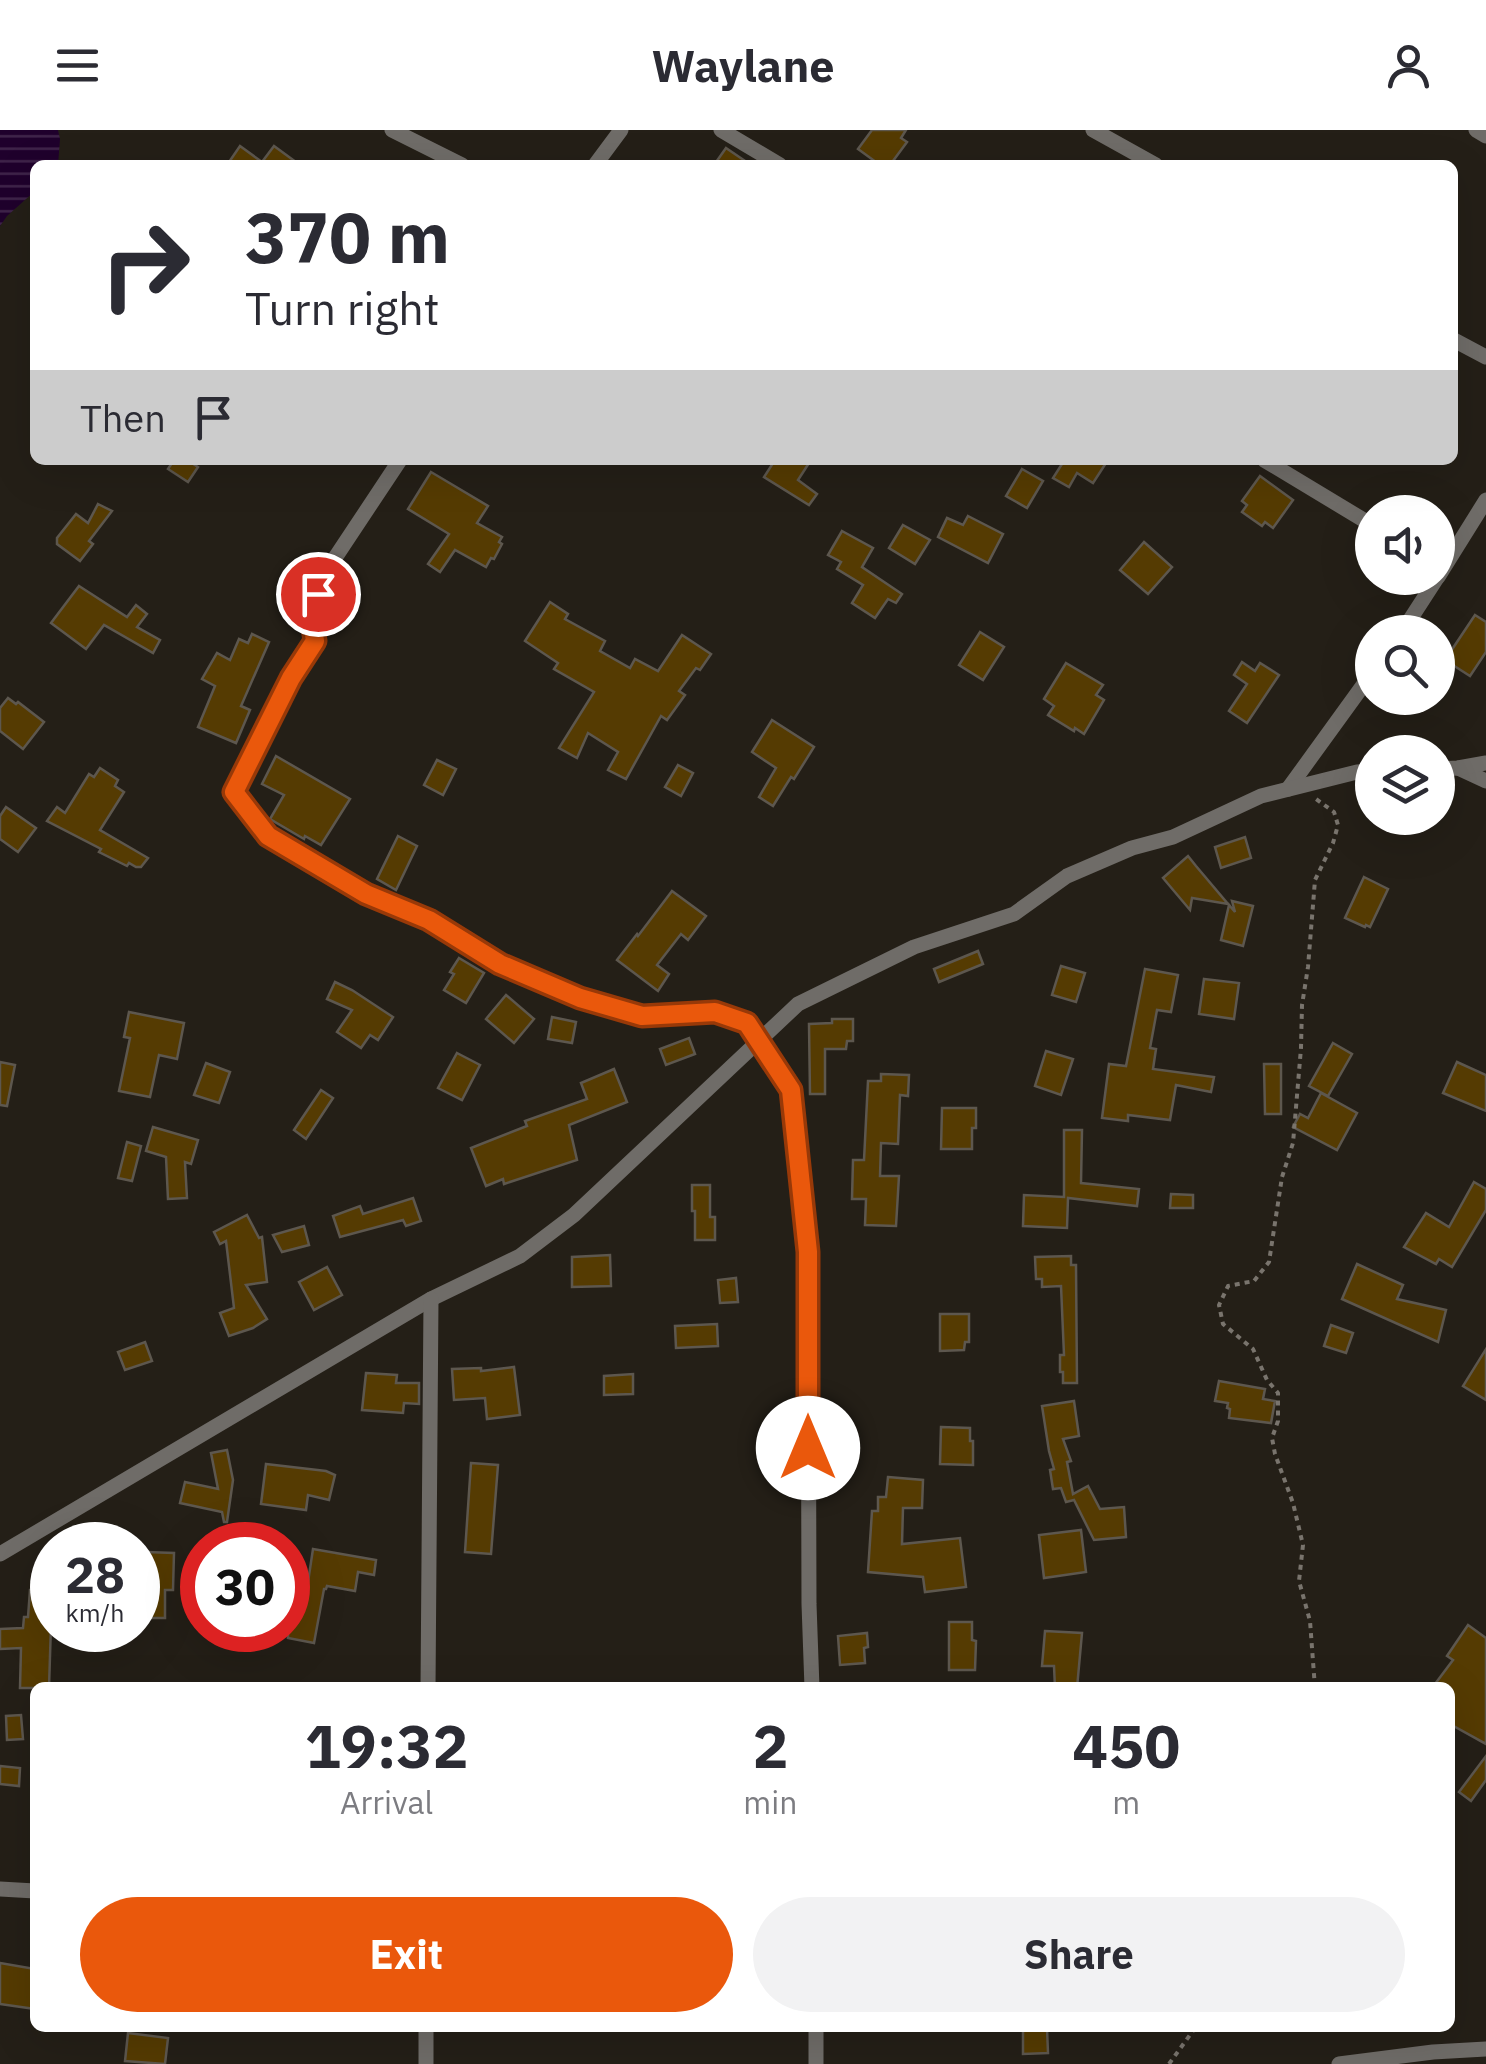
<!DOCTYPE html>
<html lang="en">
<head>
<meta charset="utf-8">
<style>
  :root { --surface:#fff; --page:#f2f2f3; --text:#2b2b33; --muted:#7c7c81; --accent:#ea580c }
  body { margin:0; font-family:"IBM Plex Sans",sans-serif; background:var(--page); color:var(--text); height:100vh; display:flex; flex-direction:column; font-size:38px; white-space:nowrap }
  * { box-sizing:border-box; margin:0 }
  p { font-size:32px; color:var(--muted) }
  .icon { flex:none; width:55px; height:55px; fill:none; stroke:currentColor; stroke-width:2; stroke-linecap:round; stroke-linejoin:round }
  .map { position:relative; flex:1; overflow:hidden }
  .sheet { position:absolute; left:30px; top:1552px; width:1425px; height:350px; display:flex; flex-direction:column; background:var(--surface); border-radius:15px; box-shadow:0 10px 40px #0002 }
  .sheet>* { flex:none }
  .banner { position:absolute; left:30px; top:30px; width:1428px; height:305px; border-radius:15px; box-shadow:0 10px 40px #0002; background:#fff; color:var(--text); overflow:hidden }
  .controls { position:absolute; left:1355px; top:365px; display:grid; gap:20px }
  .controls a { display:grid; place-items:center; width:100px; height:100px; border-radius:50%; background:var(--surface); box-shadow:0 10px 40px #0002; font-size:50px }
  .speed { position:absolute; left:30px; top:1392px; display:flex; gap:20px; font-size:50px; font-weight:700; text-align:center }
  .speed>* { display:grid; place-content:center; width:130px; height:130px; border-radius:50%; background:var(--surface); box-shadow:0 10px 40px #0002; line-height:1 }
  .speed small { font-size:25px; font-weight:400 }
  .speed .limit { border:15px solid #d22; background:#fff; color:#111 }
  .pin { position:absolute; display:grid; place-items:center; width:85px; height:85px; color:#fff; margin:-42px; border:5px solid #fff; border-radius:50%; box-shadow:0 2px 10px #0007 }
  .me { position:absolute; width:110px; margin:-55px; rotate:0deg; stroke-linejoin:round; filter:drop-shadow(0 0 8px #0008) }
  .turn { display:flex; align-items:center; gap:35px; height:210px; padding:0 50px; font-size:45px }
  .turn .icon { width:130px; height:130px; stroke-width:2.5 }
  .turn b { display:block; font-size:70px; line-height:85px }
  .then { display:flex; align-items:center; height:95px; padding:0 50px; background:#0003; gap:20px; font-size:38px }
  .eta { display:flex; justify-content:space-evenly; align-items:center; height:170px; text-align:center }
  .eta b { font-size:60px; font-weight:800; line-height:70px }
  .button { display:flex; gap:20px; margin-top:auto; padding:20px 50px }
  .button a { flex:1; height:115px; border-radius:60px; background:var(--accent); color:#fff; font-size:40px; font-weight:800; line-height:115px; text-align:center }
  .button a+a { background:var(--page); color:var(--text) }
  header { display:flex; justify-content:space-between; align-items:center; height:130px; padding:0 50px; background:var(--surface); font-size:45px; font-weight:800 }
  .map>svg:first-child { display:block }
  .water { fill:url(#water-rules) }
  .building { fill:#553b02; stroke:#5d574e; stroke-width:2.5 }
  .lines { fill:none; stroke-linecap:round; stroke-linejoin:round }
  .path { stroke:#79746d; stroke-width:4; stroke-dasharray:5 5; stroke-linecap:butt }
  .minor { stroke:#6f6c68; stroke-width:15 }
  .route-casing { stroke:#983908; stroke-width:25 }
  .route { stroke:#ea580c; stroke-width:18 }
</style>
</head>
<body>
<header><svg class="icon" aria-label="menu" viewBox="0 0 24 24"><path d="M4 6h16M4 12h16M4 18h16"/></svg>Waylane<svg class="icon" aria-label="person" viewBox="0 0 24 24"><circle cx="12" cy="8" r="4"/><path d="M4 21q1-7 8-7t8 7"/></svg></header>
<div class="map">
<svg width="1486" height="1934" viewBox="0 0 1486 1934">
  <defs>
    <pattern id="water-rules" width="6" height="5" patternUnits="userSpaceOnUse" patternTransform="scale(2.5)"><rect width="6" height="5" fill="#1f002c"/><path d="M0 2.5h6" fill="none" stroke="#40254b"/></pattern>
  </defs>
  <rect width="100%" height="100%" fill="#241f17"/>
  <polygon class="water" points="0,0 58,0 60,9 58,35 35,35 35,61 7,86 0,96"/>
  <g class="building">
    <polygon points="872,0 906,0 901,8 907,12 890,35 880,35 858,19"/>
    <polygon points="240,16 262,32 274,16 300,35 227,35"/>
    <polygon points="726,18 751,35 714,35"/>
    <polygon points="174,330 187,330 198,337 188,352 168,339"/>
    <polygon points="775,330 811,330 798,350 817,364 809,375 764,347"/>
    <polygon points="1057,330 1108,330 1093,353 1077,343 1069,357 1053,348 1062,334"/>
    <polygon points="1022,339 1043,351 1027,378 1006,366"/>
    <polygon points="431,342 488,376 477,393 502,407 499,412 502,414 494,429 491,428 486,437 455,420 440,442 428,434 449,404 408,379"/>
    <polygon points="1260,346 1293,370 1273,398 1265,392 1262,396 1242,382 1247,375 1242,371"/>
    <polygon points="98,374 112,381 89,411 93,414 80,431 57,414 57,408 76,384 88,393"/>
    <polygon points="968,386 1003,404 988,433 938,407 947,388 963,395"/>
    <polygon points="903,395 930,410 915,434 889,418"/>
    <polygon points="842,401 873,418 862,437 902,464 896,473 888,469 875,488 852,473 863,455 837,439 841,432 828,425"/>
    <polygon points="1144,412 1172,437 1148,464 1120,440"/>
    <polygon points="79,456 127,487 136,475 147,484 137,497 160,510 153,523 104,495 86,519 51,493"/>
    <polygon points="550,472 568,484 565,489 605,511 600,521 630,538 635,529 658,541 682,505 711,524 700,540 696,538 679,561 685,565 667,590 661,586 626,649 608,640 618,622 588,603 577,628 559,618 594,562 554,539 558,533 525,511"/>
    <polygon points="1475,485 1486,492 1486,522 1470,546 1445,530"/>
    <polygon points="980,502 1004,517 983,550 959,535"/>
    <polygon points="252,504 269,512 241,576 250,580 236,613 198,597 215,556 202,549 217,523 230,530 239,509 248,513"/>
    <polygon points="1242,532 1255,541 1260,533 1279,545 1247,593 1229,581 1247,554 1234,545"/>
    <polygon points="1066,533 1103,555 1096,565 1104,570 1084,604 1075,598 1074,601 1048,585 1054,576 1044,569"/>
    <polygon points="8,568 16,574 18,572 44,592 23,619 0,601 0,578"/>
    <polygon points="772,590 814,617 794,649 791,647 773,676 759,667 776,638 752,622"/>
    <polygon points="276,626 350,669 321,715 305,706 304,709 270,689 284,665 262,654"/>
    <polygon points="437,630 456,639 443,665 424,655"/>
    <polygon points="678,635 693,643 681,666 665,657"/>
    <polygon points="100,638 118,650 115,656 124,662 100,700 148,728 141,737 136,737 129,733 127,736 99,722 101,719 47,691 57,677 65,683 89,644 94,647"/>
    <polygon points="6,677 36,698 18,722 0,709 0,686"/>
    <polygon points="398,706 417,716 396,760 377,749"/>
    <polygon points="1245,707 1251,728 1221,738 1215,717"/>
    <polygon points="1188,726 1196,736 1228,774 1192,768 1190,780 1163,748"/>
    <polygon points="1364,747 1388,759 1370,797 1366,795 1365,797 1345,788"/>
    <polygon points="672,761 706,786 688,810 681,804 657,835 669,844 658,861 617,830 637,804 638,806"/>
    <polygon points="1232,771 1253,776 1243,816 1221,810 1229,775 1235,782"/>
    <polygon points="978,821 983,834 939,852 934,839"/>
    <polygon points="459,828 484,843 466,873 444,860 454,844 450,842"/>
    <polygon points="1061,836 1085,843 1076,872 1052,865"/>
    <polygon points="1145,839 1178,845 1171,882 1157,880 1150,918 1156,919 1153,939 1214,947 1211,962 1176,955 1170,990 1128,985 1128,991 1102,988 1109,934 1126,936"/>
    <polygon points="1204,849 1239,853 1234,889 1199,884"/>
    <polygon points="335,852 352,860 393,887 378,910 370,905 361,918 337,902 352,880 327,869"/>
    <polygon points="506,865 534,889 514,913 486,889"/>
    <polygon points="129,882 184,893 177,929 159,925 150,967 119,961 130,908 124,907"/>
    <polygon points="552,887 576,892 572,913 548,909"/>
    <polygon points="832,889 853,889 853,911 847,911 846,919 825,919 825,964 810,964 809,894 832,893"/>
    <polygon points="689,908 695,924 666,935 660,919"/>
    <polygon points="1333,913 1352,924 1328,966 1309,956"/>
    <polygon points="1046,921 1073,929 1061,965 1035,956"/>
    <polygon points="457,923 480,935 462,970 438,958"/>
    <polygon points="0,932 15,935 7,976 0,975"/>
    <polygon points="1457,932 1486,945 1486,981 1443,963"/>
    <polygon points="206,933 230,942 219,973 194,965"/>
    <polygon points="1264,934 1281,934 1281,984 1265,984"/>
    <polygon points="614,939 627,972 569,995 577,1030 504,1054 503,1049 486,1056 471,1018 527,996 525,991 587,969 581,953"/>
    <polygon points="881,944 909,945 908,966 900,965 898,1014 881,1013 880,1046 899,1046 896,1096 865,1095 866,1069 852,1069 853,1030 864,1030 868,951 881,951"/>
    <polygon points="321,960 333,968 306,1009 294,1000"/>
    <polygon points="1321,963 1357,983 1337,1020 1293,997 1300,984 1308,988"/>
    <polygon points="942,978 976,978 976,998 972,998 972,1019 941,1019"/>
    <polygon points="153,997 198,1010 191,1034 185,1032 187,1068 168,1069 166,1027 146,1021"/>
    <polygon points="1064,1000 1082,1000 1081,1053 1139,1059 1137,1076 1068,1068 1067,1098 1023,1096 1024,1065 1064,1067"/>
    <polygon points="127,1012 141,1016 132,1051 118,1048"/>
    <polygon points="1474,1052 1486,1059 1486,1080 1452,1137 1439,1129 1436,1134 1404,1117 1426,1083 1449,1097"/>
    <polygon points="692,1055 710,1055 710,1087 715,1087 715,1110 695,1110 695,1081 692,1081"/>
    <polygon points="1171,1064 1193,1065 1193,1078 1170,1078"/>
    <polygon points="413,1068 421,1091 406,1096 403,1090 340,1107 333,1086 360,1076 363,1084"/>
    <polygon points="247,1085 259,1108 262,1107 267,1152 246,1155 267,1189 253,1198 229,1206 220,1183 234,1178 226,1111 220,1114 214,1102"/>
    <polygon points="304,1096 309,1115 282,1122 273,1105"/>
    <polygon points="610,1125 611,1156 572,1157 572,1127"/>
    <polygon points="1071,1126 1071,1135 1076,1135 1077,1253 1063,1253 1063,1242 1060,1242 1060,1225 1064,1225 1061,1156 1042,1157 1042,1149 1036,1149 1035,1127"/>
    <polygon points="1357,1134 1403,1155 1397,1169 1446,1180 1438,1212 1342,1169"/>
    <polygon points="327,1137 342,1165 314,1180 299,1152"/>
    <polygon points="736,1148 738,1172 720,1173 718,1150"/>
    <polygon points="940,1184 969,1184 969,1212 965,1212 964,1220 940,1221"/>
    <polygon points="717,1194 718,1216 676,1218 675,1196"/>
    <polygon points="1331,1195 1353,1203 1346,1223 1324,1216"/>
    <polygon points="145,1212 152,1231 125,1240 118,1222"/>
    <polygon points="1486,1219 1486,1270 1463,1256"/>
    <polygon points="514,1237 520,1285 487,1289 485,1268 454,1270 452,1239 481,1238 481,1241"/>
    <polygon points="366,1243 397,1245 396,1253 419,1253 419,1274 404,1273 403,1283 362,1280"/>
    <polygon points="633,1244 633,1264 604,1265 604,1246"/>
    <polygon points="1219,1251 1265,1259 1263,1269 1275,1271 1271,1293 1229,1288 1230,1279 1227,1278 1228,1273 1215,1271"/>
    <polygon points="1074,1271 1079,1306 1063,1309 1071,1331 1067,1332 1073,1364 1088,1356 1100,1379 1124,1377 1126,1407 1094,1410 1074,1370 1066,1372 1061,1358 1053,1359 1050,1340 1054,1339 1049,1321 1042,1276"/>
    <polygon points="941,1297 970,1298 970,1311 973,1311 973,1335 940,1334"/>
    <polygon points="227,1320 233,1350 227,1392 224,1392 222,1382 180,1373 185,1352 218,1359 211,1323"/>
    <polygon points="471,1333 498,1335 491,1424 465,1422"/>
    <polygon points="266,1334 326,1341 335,1345 329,1370 308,1365 306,1380 261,1374"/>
    <polygon points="888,1347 923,1350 922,1378 903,1378 902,1414 960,1408 966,1457 925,1462 923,1447 868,1442 872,1381 878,1381 878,1367 886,1367"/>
    <polygon points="1081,1400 1086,1442 1044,1448 1039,1405"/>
    <polygon points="313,1419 376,1430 374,1445 358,1442 355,1461 327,1456 326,1459 324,1459 314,1513 288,1508 288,1469 305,1472"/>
    <polygon points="146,1422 174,1423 173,1460 165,1460 165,1488 138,1488 138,1472 143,1471"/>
    <polygon points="30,1460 52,1462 49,1558 20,1558 21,1518 0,1519 0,1499 23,1498 24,1487 28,1487"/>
    <polygon points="949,1492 972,1492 972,1510 976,1511 975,1540 949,1540"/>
    <polygon points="1468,1495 1486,1508 1486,1614 1450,1594 1450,1558 1432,1558 1453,1530 1447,1526"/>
    <polygon points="1045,1501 1082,1503 1077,1558 1055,1558 1054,1536 1042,1536"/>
    <polygon points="867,1503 868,1517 864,1518 865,1533 840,1535 838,1506"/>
    <polygon points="21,1585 23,1609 7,1610 6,1586"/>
    <polygon points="1486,1626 1486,1650 1471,1671 1459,1662"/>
    <polygon points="0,1636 20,1638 19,1656 0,1654"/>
    <polygon points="0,1833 35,1839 35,1879 0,1874"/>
    <polygon points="1023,1898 1047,1898 1048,1923 1023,1924"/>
    <polygon points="128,1903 168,1908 165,1934 125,1931"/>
  </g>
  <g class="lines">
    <g class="path">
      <polyline points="1315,1558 1310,1491 1299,1451 1303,1415 1293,1373 1275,1324 1272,1308 1278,1291 1278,1263 1267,1250 1253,1219 1223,1194 1219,1175 1228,1156 1254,1151 1269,1132 1282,1047 1293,1013 1301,918 1302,875 1308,837 1315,750 1333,713 1338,695 1334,682 1316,669"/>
      <polyline points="1169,1934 1195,1898"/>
    </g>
    <g class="minor">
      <polyline points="392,0 462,35"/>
      <polyline points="721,0 780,35"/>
      <polyline points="1093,0 1156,35"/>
      <polyline points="1476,0 1486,6"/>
      <polyline points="595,35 621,0"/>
      <polyline points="1452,209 1486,227"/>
      <polyline points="400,330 325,443 311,484 315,511 291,549 234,662 267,706 366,764 429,790 500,833 580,867 642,885 715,882 747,893 759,910 791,960 808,1122 809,1474 812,1558"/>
      <polyline points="1264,330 1372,395"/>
      <polyline points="1438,447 1486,370"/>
      <polyline points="1402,502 1437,448"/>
      <polyline points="1458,638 1486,651"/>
      <polyline points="1438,639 1458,638 1486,633"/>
      <polyline points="1288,659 1372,543"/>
      <polyline points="0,1424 431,1169 520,1126 574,1085 798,874 914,817 1014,784 1067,746 1132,718 1173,707 1261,666 1357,642 1372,641"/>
      <polyline points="428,1558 431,1169"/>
      <polyline points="0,1759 35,1761"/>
      <polyline points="426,1934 426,1898"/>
      <polyline points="816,1934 816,1898"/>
      <polyline points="1339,1934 1433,1922 1486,1919"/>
    </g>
  </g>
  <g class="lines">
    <g class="route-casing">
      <polyline id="route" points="318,464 311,484 315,511 291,548 234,662 268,706 366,764 429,790 500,834 580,868 642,886 715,882 747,893 791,960 808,1122 808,1318"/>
    </g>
    <use href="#route" class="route"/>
  </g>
</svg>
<div class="controls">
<a><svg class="icon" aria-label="sound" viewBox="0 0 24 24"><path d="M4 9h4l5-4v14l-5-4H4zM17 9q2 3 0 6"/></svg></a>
<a><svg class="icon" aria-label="search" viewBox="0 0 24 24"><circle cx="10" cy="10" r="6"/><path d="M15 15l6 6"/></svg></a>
<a><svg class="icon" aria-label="layers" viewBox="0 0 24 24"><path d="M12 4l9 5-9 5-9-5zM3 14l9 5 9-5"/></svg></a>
</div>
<div class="speed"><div>28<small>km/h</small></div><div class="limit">30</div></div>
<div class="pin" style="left:318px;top:464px;background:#d93025"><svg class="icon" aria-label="arrive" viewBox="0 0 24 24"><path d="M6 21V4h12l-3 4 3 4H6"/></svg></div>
<svg class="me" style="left:808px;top:1318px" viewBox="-20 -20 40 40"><circle r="19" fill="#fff"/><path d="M0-13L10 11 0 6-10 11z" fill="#ea580c"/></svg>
<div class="banner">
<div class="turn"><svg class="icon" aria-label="right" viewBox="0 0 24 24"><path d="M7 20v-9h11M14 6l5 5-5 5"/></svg><div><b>370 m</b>Turn right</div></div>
<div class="then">Then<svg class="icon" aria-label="arrive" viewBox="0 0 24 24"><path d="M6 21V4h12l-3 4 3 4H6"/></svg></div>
</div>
<section class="sheet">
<div class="eta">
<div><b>19:32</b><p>Arrival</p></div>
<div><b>2</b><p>min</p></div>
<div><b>450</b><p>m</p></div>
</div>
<div class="button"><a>Exit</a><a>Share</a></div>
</section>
</div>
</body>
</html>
